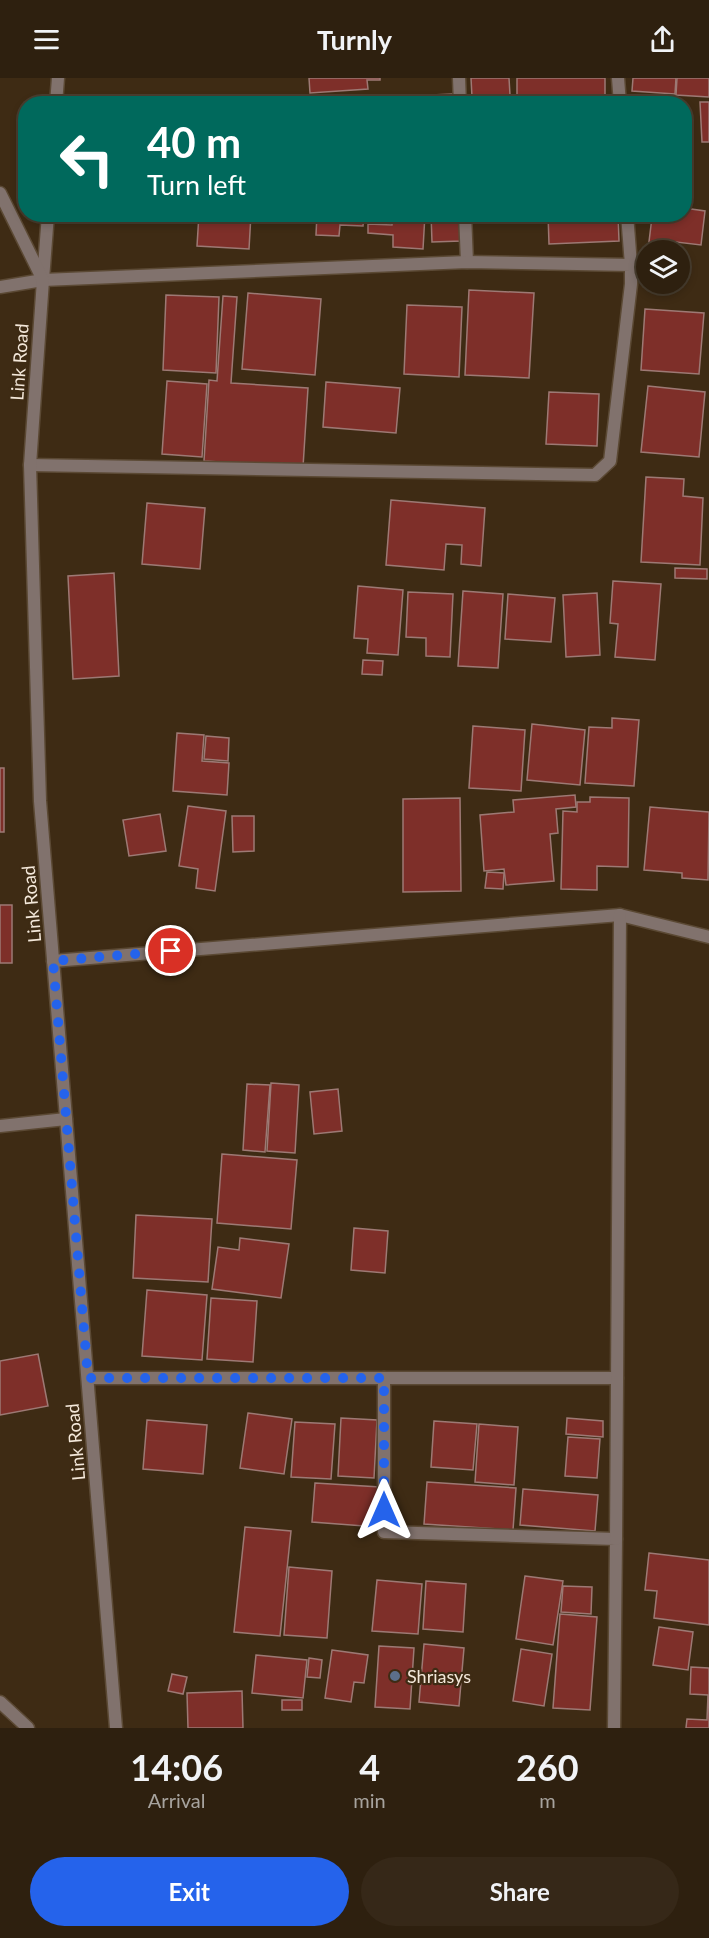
<!DOCTYPE html>
<html lang="en">
<head>
<meta charset="utf-8">
<style>
  :root { --surface:#2e200f; --page:#362818; --text:#f1f3f6; --muted:#a7a39e; --line:#493e2f; --accent:#2563eb }
  body { margin:0; font-family:Lato,sans-serif; background:var(--page); color:var(--text); height:100vh; display:flex; flex-direction:column; font-size:22px; white-space:nowrap }
  * { box-sizing:border-box; margin:0 }
  p { font-size:20px; color:var(--muted) }
  .icon { flex:none; width:33px; height:33px; fill:none; stroke:currentColor; stroke-width:2; stroke-linecap:round; stroke-linejoin:round }
  .map { position:relative; height:1650px; overflow:hidden }
  .panel { display:flex; flex-direction:column; background:var(--surface); flex:1 }
  .panel>* { flex:none }
  .hud { position:absolute; left:18px; top:18px; width:674px; height:126px; border-radius:24px; box-shadow:0 3px 9px #0003,0 0 0 2px var(--line); background:#00695c; color:#fff; overflow:hidden }
  .buttons { position:absolute; left:636px; top:162px; display:grid; gap:12px }
  .buttons a { display:grid; place-items:center; width:54px; height:54px; border-radius:50%; background:var(--surface); box-shadow:0 3px 9px #0003,0 0 0 2px var(--line); font-size:30px }
  .pin { position:absolute; display:grid; place-items:center; width:51px; height:51px; color:#fff; margin:-26px; border:3px solid #fff; border-radius:50%; box-shadow:0 2px 6px #0007 }
  .me { position:absolute; width:66px; margin:-33px; rotate:0deg; stroke-linejoin:round; filter:drop-shadow(0 0 4px #0008) }
  .turn { display:flex; align-items:center; gap:21px; height:126px; padding:0 30px; font-size:27px }
  .turn .icon { width:78px; height:78px; stroke-width:2.5 }
  .turn b { display:block; font-size:42px; line-height:51px }
  .eta { display:flex; justify-content:space-evenly; align-items:center; height:102px; text-align:center }
  .eta b { font-size:36px; font-weight:700; line-height:42px }
  .action { display:flex; gap:12px; margin-top:auto; padding:12px 30px }
  .action a { flex:1; height:69px; border-radius:36px; background:var(--accent); color:#fff; font-size:24px; font-weight:700; line-height:69px; text-align:center }
  .action a+a { background:var(--page); color:var(--text) }
  header { display:flex; justify-content:space-between; align-items:center; height:78px; padding:0 30px; background:var(--surface); font-size:27px; font-weight:700 }
  .map>svg:first-child { display:block }
  .building { fill:#7e2f29; stroke:#9d7974; stroke-width:1.5 }
  .lines { fill:none; stroke-linecap:round; stroke-linejoin:round }
  .minor-casing { stroke:#5b4934; stroke-width:15 }
  .tertiary-casing { stroke:#5b4934; stroke-width:15 }
  .minor { stroke:#81726d; stroke-width:12 }
  .tertiary { stroke:#81726d; stroke-width:12 }
  .route { stroke:#2563eb; stroke-width:10; stroke-dasharray:0 18 }
  .service-dot { fill:#5c6f8a; stroke:#3e2b14; stroke-width:2 }
  .labels { text-anchor:middle; dominant-baseline:central; stroke-width:4.5; stroke-linejoin:round; paint-order:stroke }
  .street-label { font-size:18px; fill:#f4e8da; stroke:#3e2b14 }
  .poi-label { font-size:18px; fill:#f4e8da; stroke:#3e2b14; text-anchor:start }
</style>
</head>
<body>
<header><svg class="icon" aria-label="menu" viewBox="0 0 24 24"><path d="M4 6h16M4 12h16M4 18h16"/></svg>Turnly<svg class="icon" aria-label="share" viewBox="0 0 24 24"><path d="M12 15V3M7 8l5-5 5 5M5 13v7h14v-7"/></svg></header>
<div class="map">
<svg width="709" height="1650" viewBox="0 0 709 1650">
  <rect width="100%" height="100%" fill="#3e2b14"/>
  <g class="building">
    <polygon points="309,0 380,0 380,2 367,2 368,11 310,15"/>
    <polygon points="471,0 509,0 510,17 472,19"/>
    <rect x="517" y="0" width="88" height="26"/>
    <polygon points="633,0 676,0 675,16 632,13"/>
    <polygon points="677,0 709,0 709,19 676,17"/>
    <polygon points="454,16 454,26 407,26 407,18"/>
    <polygon points="400,18 400,26 359,26 358,20"/>
    <polygon points="350,19 351,26 309,26 308,22"/>
    <polygon points="700,24 709,24 709,64 702,64"/>
    <polygon points="684,130 705,133 701,167 668,163 667,172 648,172 652,139 637,136 684,136"/>
    <polygon points="199,136 251,136 249,171 197,168"/>
    <polygon points="317,136 364,136 363,148 340,147 339,158 316,157"/>
    <polygon points="366,136 391,136 391,145 366,144"/>
    <polygon points="393,136 425,136 423,171 393,169 393,157 368,155 368,146 392,147"/>
    <polygon points="431,136 459,136 461,163 432,164"/>
    <polygon points="548,136 618,136 619,163 549,166"/>
    <polygon points="469,212 534,215 529,300 465,297"/>
    <polygon points="248,215 321,221 315,297 242,291"/>
    <polygon points="166,217 219,219 216,295 163,292"/>
    <polygon points="223,218 237,219 231,305 308,310 303,389 204,383 209,302 217,303"/>
    <polygon points="407,227 462,229 459,299 404,296"/>
    <polygon points="645,231 704,235 699,296 641,292"/>
    <polygon points="167,303 207,306 202,379 162,376"/>
    <polygon points="326,304 400,310 396,355 323,349"/>
    <polygon points="648,308 705,314 699,379 641,374"/>
    <polygon points="549,314 599,316 597,368 546,366"/>
    <polygon points="646,399 684,401 683,418 703,420 700,487 641,484"/>
    <polygon points="391,422 485,430 481,488 461,486 462,467 446,466 444,492 386,487"/>
    <polygon points="147,425 205,430 200,491 142,486"/>
    <polygon points="675,490 707,491 707,501 675,500"/>
    <polygon points="114,495 119,598 73,601 68,498"/>
    <polygon points="613,503 661,506 655,582 615,579 618,546 610,545"/>
    <polygon points="358,508 403,512 398,577 367,575 368,561 354,560"/>
    <polygon points="463,513 503,516 498,590 458,588"/>
    <polygon points="408,514 453,516 450,579 426,578 426,560 406,559"/>
    <polygon points="597,515 600,577 566,579 563,517"/>
    <polygon points="508,516 555,520 551,564 505,561"/>
    <polygon points="363,582 383,583 382,597 362,596"/>
    <polygon points="612,640 639,642 634,708 585,705 589,649 612,650"/>
    <polygon points="532,646 585,652 580,707 527,702"/>
    <polygon points="473,648 525,652 521,713 469,710"/>
    <polygon points="177,655 204,657 202,683 229,685 227,717 173,713"/>
    <polygon points="206,658 229,660 228,683 204,681"/>
    <rect x="0" y="690" width="4" height="64"/>
    <polygon points="575,717 576,729 556,731 558,755 550,756 554,803 506,807 504,791 484,793 480,737 514,734 513,722"/>
    <polygon points="590,719 629,720 628,789 597,788 597,812 561,811 563,733 577,734 577,724 590,724"/>
    <polygon points="460,720 461,813 403,814 403,721"/>
    <polygon points="188,728 226,733 215,813 196,810 198,791 179,788"/>
    <polygon points="650,729 709,734 708,802 682,800 682,795 644,792"/>
    <polygon points="160,736 166,773 129,778 123,742"/>
    <polygon points="232,738 254,738 254,773 233,774"/>
    <polygon points="487,794 504,795 503,811 485,810"/>
    <rect x="0" y="827" width="12" height="58"/>
    <polygon points="271,1005 299,1007 295,1075 267,1073"/>
    <polygon points="247,1006 270,1007 265,1074 243,1072"/>
    <polygon points="338,1011 342,1053 314,1056 310,1014"/>
    <polygon points="222,1076 297,1082 291,1151 217,1145"/>
    <polygon points="136,1137 212,1141 208,1204 133,1200"/>
    <polygon points="354,1150 388,1153 385,1195 351,1192"/>
    <polygon points="240,1160 289,1166 281,1220 212,1211 218,1169 239,1172"/>
    <polygon points="147,1212 207,1217 202,1282 142,1278"/>
    <polygon points="211,1220 257,1223 253,1284 207,1281"/>
    <polygon points="38,1276 48,1328 0,1337 0,1283"/>
    <polygon points="248,1335 292,1341 284,1396 240,1390"/>
    <polygon points="341,1340 377,1342 374,1400 338,1398"/>
    <polygon points="567,1340 603,1343 603,1359 566,1356"/>
    <polygon points="147,1342 207,1347 203,1396 143,1391"/>
    <polygon points="434,1343 477,1346 473,1392 431,1389"/>
    <polygon points="295,1344 335,1346 331,1401 291,1399"/>
    <polygon points="479,1346 518,1349 514,1407 475,1404"/>
    <polygon points="568,1359 600,1361 597,1400 565,1398"/>
    <polygon points="427,1404 516,1410 513,1452 424,1446"/>
    <polygon points="315,1405 380,1409 377,1449 312,1444"/>
    <polygon points="523,1411 598,1417 595,1453 520,1447"/>
    <polygon points="245,1449 291,1453 280,1558 234,1554"/>
    <polygon points="649,1475 709,1482 709,1547 654,1540 657,1513 645,1512"/>
    <polygon points="289,1489 332,1493 327,1560 284,1557"/>
    <polygon points="525,1498 563,1503 553,1567 516,1561"/>
    <polygon points="377,1502 422,1506 418,1556 372,1553"/>
    <polygon points="426,1503 466,1506 463,1554 423,1551"/>
    <polygon points="563,1508 592,1509 591,1536 561,1534"/>
    <polygon points="560,1536 597,1539 590,1632 553,1630"/>
    <polygon points="659,1549 693,1554 688,1592 653,1587"/>
    <polygon points="424,1566 464,1570 459,1628 419,1624"/>
    <polygon points="379,1568 414,1570 410,1631 375,1629"/>
    <polygon points="521,1571 552,1576 544,1628 513,1623"/>
    <polygon points="332,1572 368,1577 364,1605 354,1604 351,1624 325,1620"/>
    <polygon points="256,1577 307,1582 303,1620 252,1615"/>
    <polygon points="309,1580 322,1582 320,1600 307,1599"/>
    <polygon points="691,1589 709,1590 709,1650 686,1650 687,1641 707,1642 708,1617 690,1616"/>
    <polygon points="172,1596 187,1599 183,1616 168,1613"/>
    <polygon points="242,1613 243,1650 188,1650 187,1615"/>
    <rect x="282" y="1622" width="20" height="10"/>
  </g>
  <g class="lines">
    <g class="minor-casing">
      <g id="minor">
        <polyline points="459,0 460,26"/>
        <polyline points="618,0 620,26"/>
        <polyline points="56,26 58,0"/>
        <polyline points="465,136 467,184"/>
        <polyline points="627,136 631,187"/>
        <polyline points="43,202 48,136"/>
        <polyline points="0,209 43,202 467,184 631,187 631,206 610,383 595,397 30,387"/>
        <polyline points="53,883 620,837 709,859"/>
        <polyline points="0,1048 66,1041"/>
        <polyline points="88,1300 617,1300"/>
        <polyline points="384,1300 384,1454 616,1461 614,1650"/>
        <polyline points="616,1461 620,837"/>
        <polyline points="0,1624 28,1650"/>
      </g>
    </g>
    <g class="tertiary-casing">
      <polyline id="tertiary" points="0,115 43,202 30,387 40,723 116,1650"/>
    </g>
    <use href="#minor" class="minor"/>
    <use href="#tertiary" class="tertiary"/>
  </g>
  <g class="lines">
    <polyline class="route" points="171,873 53,883 88,1300 384,1300 384,1432"/>
  </g>
  <circle class="service-dot" cx="395" cy="1598" r="6"/>
  <g class="labels">
    <g class="street-label">
      <text transform="translate(19 284) rotate(-86)">Link Road</text>
      <text transform="translate(31 826) rotate(-95)">Link Road</text>
      <text transform="translate(75 1364) rotate(-95)">Link Road</text>
    </g>
    <g class="poi-label">
      <text x="407" y="1598">Shriasys</text>
    </g>
  </g>
</svg>
<div class="buttons">
<a><svg class="icon" aria-label="layers" viewBox="0 0 24 24"><path d="M12 4l9 5-9 5-9-5zM3 14l9 5 9-5"/></svg></a>
</div>
<div class="pin" style="left:171px;top:873px;background:#d93025"><svg class="icon" aria-label="arrive" viewBox="0 0 24 24"><path d="M6 21V4h12l-3 4 3 4H6"/></svg></div>
<svg class="me" style="left:384px;top:1432px" viewBox="-20 -20 40 40"><path d="M0-17L14 15 0 8-14 15z" fill="#2563eb" stroke="#fff" stroke-width="4"/></svg>
<div class="hud">
<div class="turn"><svg class="icon" aria-label="left" viewBox="0 0 24 24"><path d="M17 20v-9H6M10 6l-5 5 5 5"/></svg><div><b>40 m</b>Turn left</div></div>
</div>
</div>
<section class="panel">
<div class="eta">
<div><b>14:06</b><p>Arrival</p></div>
<div><b>4</b><p>min</p></div>
<div><b>260</b><p>m</p></div>
</div>
<div class="action"><a>Exit</a><a>Share</a></div>
</section>
</body>
</html>
